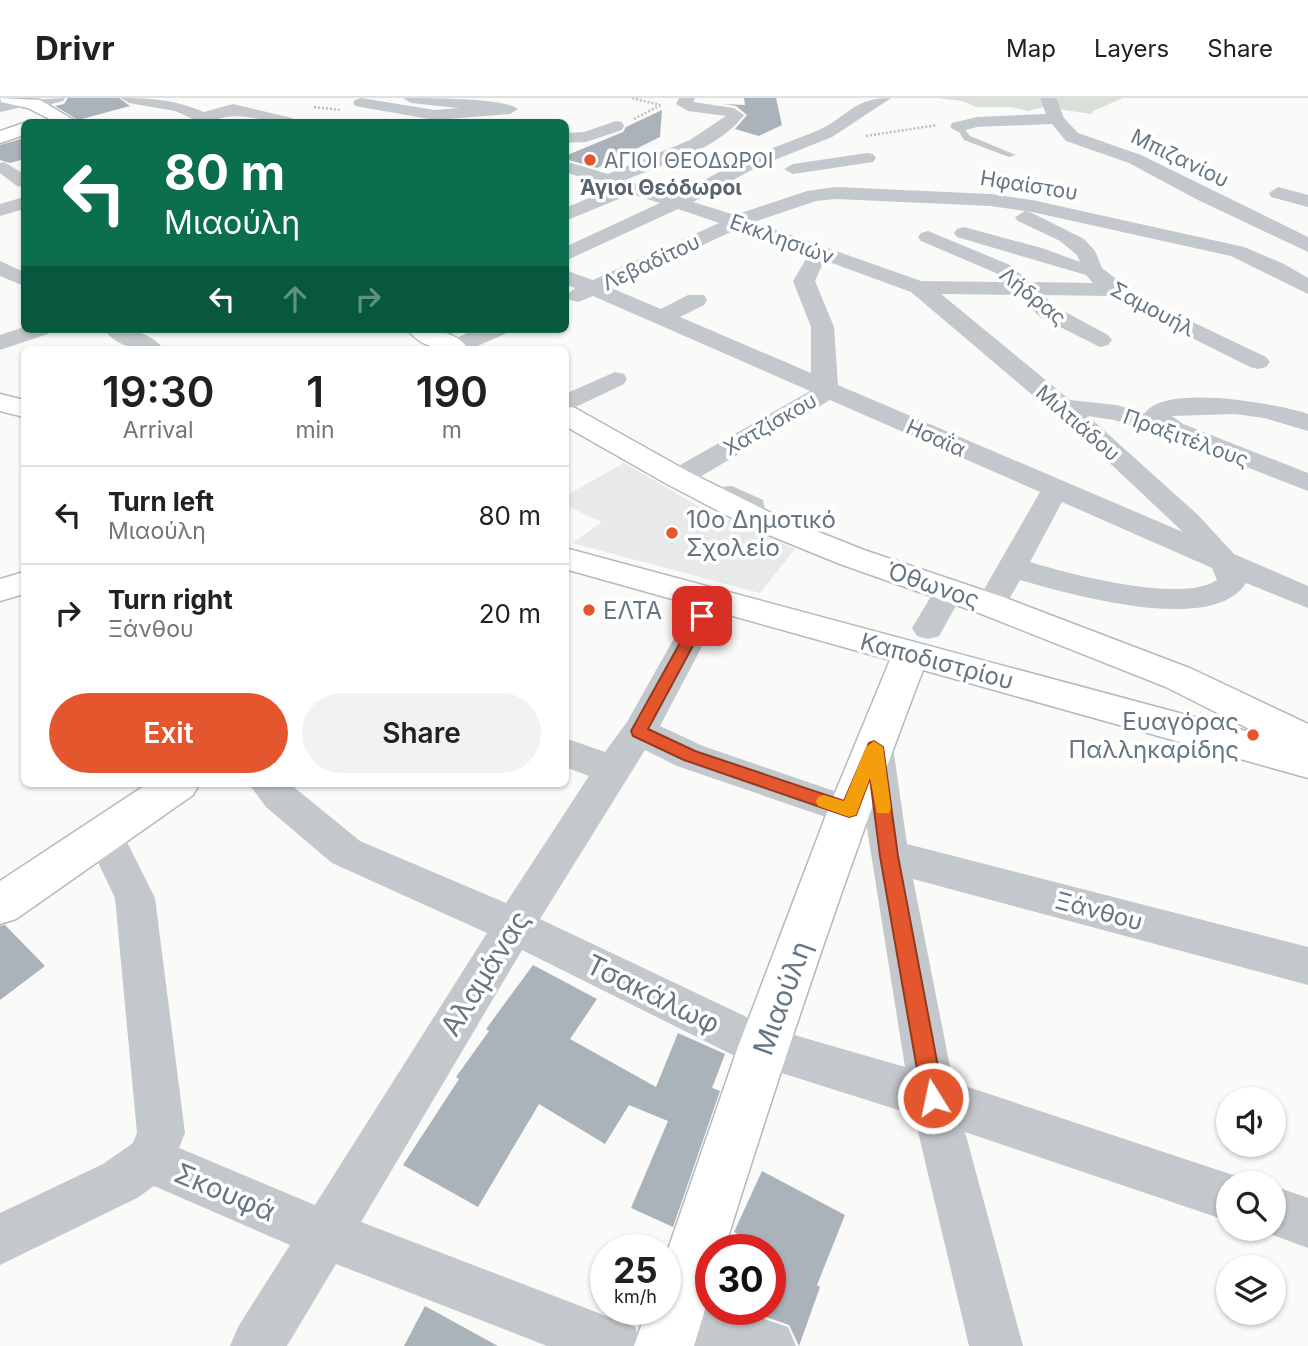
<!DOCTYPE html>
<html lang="en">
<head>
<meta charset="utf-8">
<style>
  :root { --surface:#fff; --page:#f2f2f2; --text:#202124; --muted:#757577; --line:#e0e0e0; --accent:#e4572e }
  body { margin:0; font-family:Inter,sans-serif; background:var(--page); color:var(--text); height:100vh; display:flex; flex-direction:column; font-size:26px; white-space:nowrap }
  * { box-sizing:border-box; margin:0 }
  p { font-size:23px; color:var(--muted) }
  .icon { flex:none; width:38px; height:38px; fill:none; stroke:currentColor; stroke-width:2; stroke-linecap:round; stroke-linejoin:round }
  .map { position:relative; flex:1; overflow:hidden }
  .panel { position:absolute; left:21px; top:248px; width:548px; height:441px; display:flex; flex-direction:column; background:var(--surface); border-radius:10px; box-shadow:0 2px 5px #0004 }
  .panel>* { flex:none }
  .guide { position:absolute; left:21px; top:21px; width:548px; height:214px; border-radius:10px; box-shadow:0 2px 5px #0004; background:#0b6e4f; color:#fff; overflow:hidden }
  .controls { position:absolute; left:1216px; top:989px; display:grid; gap:14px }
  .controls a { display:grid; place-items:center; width:70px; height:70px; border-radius:50%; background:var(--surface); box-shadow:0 2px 5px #0004; font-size:35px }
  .speed { position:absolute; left:590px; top:1136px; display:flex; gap:14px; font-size:35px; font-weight:700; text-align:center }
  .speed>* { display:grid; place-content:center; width:91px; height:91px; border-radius:50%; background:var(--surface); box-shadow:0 2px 5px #0004; line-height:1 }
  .speed small { font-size:18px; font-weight:400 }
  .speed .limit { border:10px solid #d22; background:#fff; color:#111 }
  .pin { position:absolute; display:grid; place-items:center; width:60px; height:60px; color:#fff; margin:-30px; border-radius:14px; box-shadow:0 4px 10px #0006 }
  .me { position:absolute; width:77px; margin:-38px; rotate:350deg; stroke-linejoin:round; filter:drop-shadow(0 0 5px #0008) }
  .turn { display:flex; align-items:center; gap:24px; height:147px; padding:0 28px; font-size:32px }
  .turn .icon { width:91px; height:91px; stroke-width:2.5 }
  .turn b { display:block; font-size:49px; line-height:60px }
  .lanes { display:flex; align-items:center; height:66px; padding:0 28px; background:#0003; justify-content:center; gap:35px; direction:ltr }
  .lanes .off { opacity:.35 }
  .eta { display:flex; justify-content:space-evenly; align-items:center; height:119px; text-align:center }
  .eta b { font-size:42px; font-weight:600; line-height:49px }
  .cta { display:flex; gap:14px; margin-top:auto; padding:14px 28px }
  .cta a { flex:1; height:80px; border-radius:42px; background:var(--accent); color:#fff; font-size:28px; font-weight:600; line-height:80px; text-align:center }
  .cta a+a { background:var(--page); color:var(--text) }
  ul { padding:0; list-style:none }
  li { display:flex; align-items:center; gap:21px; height:98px; padding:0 28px; border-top:2px solid var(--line) }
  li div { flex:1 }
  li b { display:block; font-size:26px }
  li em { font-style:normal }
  header { display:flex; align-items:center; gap:42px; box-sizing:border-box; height:98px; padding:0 35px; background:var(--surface); border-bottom:2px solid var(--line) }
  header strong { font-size:33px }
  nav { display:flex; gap:38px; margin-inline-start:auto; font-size:24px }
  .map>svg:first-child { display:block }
  .built { fill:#e8e9e9 }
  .green { fill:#dadfd7 }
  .building { fill:#aab3b9 }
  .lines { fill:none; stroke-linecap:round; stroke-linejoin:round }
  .secondary-casing { stroke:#b3babf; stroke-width:3 }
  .path { stroke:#bbbfc2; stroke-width:2.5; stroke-dasharray:2 2; stroke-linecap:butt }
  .lane { fill:#c3c8cc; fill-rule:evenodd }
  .street { fill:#c3c8cc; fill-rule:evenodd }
  .secondary { fill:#fff; fill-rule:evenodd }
  .route { fill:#e4572e; stroke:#94391e; stroke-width:2 }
  .slow { fill:#f59e0b }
  .poi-dot { fill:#e4572e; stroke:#fff; stroke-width:2.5 }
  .labels { text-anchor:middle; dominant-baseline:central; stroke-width:7; stroke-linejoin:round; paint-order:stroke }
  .far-street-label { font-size:21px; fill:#657683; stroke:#fff }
  .far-poi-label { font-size:21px; fill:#657683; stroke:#fff; text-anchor:start }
  .far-neighbourhood-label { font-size:21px; font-weight:bold; fill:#57646e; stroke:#fff }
  .poi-label { font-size:24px; fill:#657683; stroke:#fff; text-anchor:start }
  .street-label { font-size:24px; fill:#657683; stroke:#fff }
  .near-street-label { font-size:28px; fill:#657683; stroke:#fff }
</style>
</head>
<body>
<header>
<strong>Drivr</strong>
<nav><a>Map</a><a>Layers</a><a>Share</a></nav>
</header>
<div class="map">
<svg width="1308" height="1248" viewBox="0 0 1308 1248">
  <rect width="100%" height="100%" fill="#fafaf8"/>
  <polygon class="built" points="624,365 702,410 795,451 760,495 572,445 602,424 565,407 565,398"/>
  <polygon class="green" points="937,0 1123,0 1093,13 1092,16 1043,9 1028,13 1011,9 976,9 962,3"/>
  <g class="building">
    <polygon points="68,0 119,0 130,8 78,22 55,8 64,6"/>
    <polygon points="744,0 776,0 782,27 759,38 735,31 747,17 736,8 724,6 745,7"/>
    <polygon points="662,12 660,39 597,70 565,61 565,58 623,34 626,29"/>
    <polygon points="24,40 24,61 10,65 0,62 0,47"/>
    <polygon points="5,827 45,868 0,902 0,828"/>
    <polygon points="533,867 597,901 570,941 656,989 678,935 725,956 712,990 720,993 673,1129 631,1110 668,1023 629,1007 605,1046 539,1006 478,1109 403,1067 459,981 456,979 489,933 486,931"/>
    <polygon points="762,1073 845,1117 817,1187 820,1189 799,1248 789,1227 743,1211 770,1211 770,1152 733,1152 740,1137 734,1134"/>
    <polygon points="425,1208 498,1248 404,1248"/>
  </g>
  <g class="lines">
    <g class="secondary-casing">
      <g id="secondary">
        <polygon points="0,0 40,2 77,24 55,24 28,10 1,4"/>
        <polygon points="24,25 24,37 0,45 0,33"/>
        <path d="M407,231C430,231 455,231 469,252C446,252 422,252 407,231Z"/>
        <polygon points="0,296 24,302 24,319 0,313"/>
        <path d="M565,308L575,310L689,374L771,415L864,452L1003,499L1192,571L1308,626V680L923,572C850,763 785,956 724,1152H710V1195L694,1248H634L647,1211H665V1160L738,949L828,712L890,562L565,471V450L1261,637L1166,589L979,515L840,466L749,429L667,386L565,328Z"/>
        <polygon points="24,474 24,496 0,503 0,481"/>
        <polygon points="147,686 199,686 193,697 16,821 0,826 0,783"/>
      </g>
    </g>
    <g class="path">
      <polyline points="632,0 660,7"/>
      <polyline points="314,9 341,12"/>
      <polyline points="634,21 661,7"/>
      <polyline points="866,38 937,27"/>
    </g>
    <g class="lane">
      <polygon points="955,27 961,27 970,38 1016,57 1009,59 964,42"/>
      <polygon points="732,388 763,402 767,422 765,425 755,425 751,407 730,396 706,398 699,394 706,390"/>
    </g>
    <g class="street">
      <polygon points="18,0 29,2 65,0 63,3 34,11 27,8 0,14 0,4"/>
      <path d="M121,0C151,0 176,2 204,14L233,6L292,20L294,24C268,26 243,13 218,21L220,24H200L175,13L129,5Z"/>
      <path d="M361,0L435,12L459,10L411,5L403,0C424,0 506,0 518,11L510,16L435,22L355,8L353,5L355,2Z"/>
      <path d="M679,0H695L693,4L734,10L744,17C718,52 665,65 626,82L675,98C699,85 723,71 748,60C771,50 795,42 819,32C849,18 853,0 891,0L832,39L757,69L693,104L735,117L807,93L836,89L991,96L1032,102L1244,149L1284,166L1308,180V196L1231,158L1032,114L991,108L836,101L816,103L754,124L921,183L1004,184L996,175L921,143L918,139L921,135L928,133L1010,167L1029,184L1093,185L1086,177L957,139L954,135L957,131L964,129L1045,151L1080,164L1077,157L1060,143L1018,123L1015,119L1025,113L1032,115L1084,141L1095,153L1102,170L1138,198L1266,259L1270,264L1266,269L1258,271L1250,269L1108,198L1043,197L1056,209L1108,237L1112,242L1108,247L1100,249L1040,219L1018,197L941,196L1070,302L1116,307L1145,315C1166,285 1278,306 1308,316V333L1264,320L1235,316L1172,318L1183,326L1308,375V393L1175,341L1114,322L1088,318L1198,417L1234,456L1308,488V510L1246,485C1213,538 1069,496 1020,482L1002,514L991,517L980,514L975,507L1040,394L830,302L688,386L678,388L668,386L664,380L668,374L810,293L593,198L578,204L570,202L567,197L575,190L565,186V172L593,182L719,125L678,111L565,163V149L660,105L631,96L565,123V110L613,90L565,74V63L608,76L690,42L726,18L688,13L676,6ZM737,131L817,160L806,161L793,183L811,229V275L680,219L704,207L707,202L704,197H688L661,211L611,190ZM821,161L911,194L1082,339L1183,434L838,287L834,229L815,183L823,165ZM1062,404L1212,470L1217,482C1181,506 1070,476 1030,464Z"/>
      <polygon points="1040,0 1056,0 1064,20 1078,35 1141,57 1308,139 1308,154 1196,101 1129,65 1066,43 1052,26 977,29 958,34 950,29 952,25 977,19 1046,16"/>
      <polygon points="616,23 622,24 624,28 622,32 586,44 565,45 565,35 584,34"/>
      <polygon points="867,55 873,56 876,60 873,64 793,76 784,71 793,66"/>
      <polygon points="4,64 24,76 24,89 17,88 0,75 0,65"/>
      <polygon points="1278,89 1308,97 1308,109 1271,99 1269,95"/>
      <polygon points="24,99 24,111 0,118 0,106"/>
      <polygon points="0,163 24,174 24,188 0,178"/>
      <polygon points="24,229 24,231 51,231 48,236 0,252 0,237"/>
      <path d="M104,231C125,231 150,232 164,252C142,252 117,251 104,231Z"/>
      <polygon points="477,231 508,231 505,236 468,252 436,252 440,247"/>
      <polygon points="615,274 624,276 627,281 624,286 565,314 565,296"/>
      <polygon points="950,482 961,485 965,492 939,538 928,541 917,538 912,530 939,485"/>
      <path d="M711,491L722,494L727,501L660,628L703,648L863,703L857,649L862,639L875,635L888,639L893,649L907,746L1308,849V887L913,781L953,984L1245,1081L1247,1085H1228V1123L965,1034L1023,1248H969L914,1017L747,964L522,852L361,1124L635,1229L643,1248H547L336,1166L287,1248H230L238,1229L290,1147L154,1088L137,1100L0,1167V1115L103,1066L133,1045L137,1035L115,800L84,735L89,724L103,719L117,724L155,800L185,1035L179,1050L315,1107L487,835L332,765L266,709L249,686H290L360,743L506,805L589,678L565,669V640L605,654L627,624L700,494ZM645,652L677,668L849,727L862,723L865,718L905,969L770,930L540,821Z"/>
      <polygon points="1274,1088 1308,1100 1308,1150 1256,1131 1274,1130"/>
      <polygon points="672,1192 710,1204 710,1211 735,1211 788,1229 796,1248 680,1248 653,1238 645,1219 649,1211 665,1211 665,1195"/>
    </g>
    <use href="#secondary" class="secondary"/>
  </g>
  <polygon class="route" points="702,513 709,518 648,631 695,653 844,703 869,645 874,643 883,649 898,758 944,1000 940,1007 933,1010 925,1007 922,1000 880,758 870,680 856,717 849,719 684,662 633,638 631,633 695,518"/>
  <polygon class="slow" points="874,643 883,649 891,710 889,715 877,715 870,680 856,717 849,719 818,708 816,703 818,699 824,697 844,703 866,649"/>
  <g class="poi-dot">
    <circle cx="590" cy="62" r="7"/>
    <circle cx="672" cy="435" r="7"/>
    <circle cx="589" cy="512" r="7"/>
    <circle cx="1253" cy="637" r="7"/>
  </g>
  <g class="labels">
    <g class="far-street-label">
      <text transform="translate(1180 60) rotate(26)">Μπιζανίου</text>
      <text transform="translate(1029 87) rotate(9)">Ηφαίστου</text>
      <text transform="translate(782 141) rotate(20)">Εκκλησιών</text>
      <text transform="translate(651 164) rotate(-25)">Λεβαδίτου</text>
      <text transform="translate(1033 198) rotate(39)">Λήδρας</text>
      <text transform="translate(1153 211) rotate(28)">Σαμουήλ</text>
      <text transform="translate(1078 325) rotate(41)">Μιλτιάδου</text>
      <text transform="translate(770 326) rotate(-30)">Χατζίσκου</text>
      <text transform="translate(936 340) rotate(24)">Ησαΐα</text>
      <text transform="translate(1186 340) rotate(20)">Πραξιτέλους</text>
    </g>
    <g class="far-poi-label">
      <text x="604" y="62">ΑΓΙΟΙ ΘΕΟΔΩΡΟΙ</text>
    </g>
    <g class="far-neighbourhood-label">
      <text x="661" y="89">Άγιοι Θεόδωροι</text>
    </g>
    <g class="poi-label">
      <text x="686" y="421">10ο Δημοτικό<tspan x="686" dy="28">Σχολείο</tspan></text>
      <text x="603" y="512">ΕΛΤΑ</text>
      <text x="1239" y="623" text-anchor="end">Ευαγόρας<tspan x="1239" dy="28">Παλληκαρίδης</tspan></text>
    </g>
    <g class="street-label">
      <text transform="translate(933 487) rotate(19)">Όθωνος</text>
      <text transform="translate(937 563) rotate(15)">Καποδιστρίου</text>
      <text transform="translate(1099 813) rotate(15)">Ξάνθου</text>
    </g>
    <g class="near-street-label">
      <text transform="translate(485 875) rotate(-58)">Αλαμάνας</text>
      <text transform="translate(653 896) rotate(26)">Τσακάλωφ</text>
      <text transform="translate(782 900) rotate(-70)">Μιαούλη</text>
      <text transform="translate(225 1094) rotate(23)">Σκουφά</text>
    </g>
  </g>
</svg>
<div class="controls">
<a><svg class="icon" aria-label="sound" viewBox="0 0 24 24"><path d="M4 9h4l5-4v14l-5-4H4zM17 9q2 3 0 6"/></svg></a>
<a><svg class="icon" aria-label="search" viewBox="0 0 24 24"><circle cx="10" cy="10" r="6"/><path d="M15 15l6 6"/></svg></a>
<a><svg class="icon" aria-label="layers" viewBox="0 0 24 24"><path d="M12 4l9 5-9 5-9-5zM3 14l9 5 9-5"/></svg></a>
</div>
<div class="speed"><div>25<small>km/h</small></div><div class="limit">30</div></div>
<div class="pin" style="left:702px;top:518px;background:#d93025"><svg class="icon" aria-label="arrive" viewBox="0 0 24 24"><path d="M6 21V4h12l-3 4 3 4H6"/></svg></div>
<svg class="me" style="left:933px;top:1000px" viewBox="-20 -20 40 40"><circle r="17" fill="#e4572e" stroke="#fff" stroke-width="3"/><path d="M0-11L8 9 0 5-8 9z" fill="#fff"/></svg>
<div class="guide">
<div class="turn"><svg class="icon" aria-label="left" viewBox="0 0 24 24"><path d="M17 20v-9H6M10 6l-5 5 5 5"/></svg><div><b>80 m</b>Μιαούλη</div></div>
<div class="lanes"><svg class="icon" aria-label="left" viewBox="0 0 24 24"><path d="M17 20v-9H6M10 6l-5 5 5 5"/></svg><svg class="icon off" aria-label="ahead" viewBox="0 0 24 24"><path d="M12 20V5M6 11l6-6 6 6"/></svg><svg class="icon off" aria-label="right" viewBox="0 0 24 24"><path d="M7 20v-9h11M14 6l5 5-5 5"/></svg></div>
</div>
<section class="panel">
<div class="eta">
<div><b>19:30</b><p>Arrival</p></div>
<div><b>1</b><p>min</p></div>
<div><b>190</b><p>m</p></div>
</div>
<ul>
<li><svg class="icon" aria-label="left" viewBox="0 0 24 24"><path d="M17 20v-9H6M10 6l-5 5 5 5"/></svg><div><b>Turn left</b><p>Μιαούλη</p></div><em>80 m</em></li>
<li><svg class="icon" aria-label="right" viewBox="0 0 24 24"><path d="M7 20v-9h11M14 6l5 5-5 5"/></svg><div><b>Turn right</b><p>Ξάνθου</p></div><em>20 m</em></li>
</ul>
<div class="cta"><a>Exit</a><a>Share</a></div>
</section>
</div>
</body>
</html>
